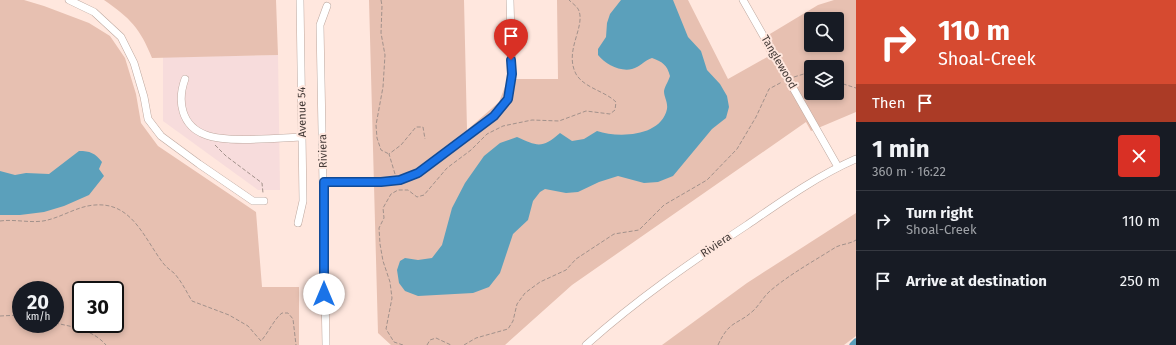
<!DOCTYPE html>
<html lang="en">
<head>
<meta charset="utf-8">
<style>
  :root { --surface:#171b24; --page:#20242c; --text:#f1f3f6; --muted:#9ea1a6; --line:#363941 }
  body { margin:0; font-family:"Fira Sans",sans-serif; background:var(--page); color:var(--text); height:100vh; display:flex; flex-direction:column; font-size:15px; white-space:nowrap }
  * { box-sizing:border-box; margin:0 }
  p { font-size:13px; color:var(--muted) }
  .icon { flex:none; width:22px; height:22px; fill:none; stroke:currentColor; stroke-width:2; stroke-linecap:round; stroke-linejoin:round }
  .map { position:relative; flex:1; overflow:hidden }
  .sheet { display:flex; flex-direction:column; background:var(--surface); width:320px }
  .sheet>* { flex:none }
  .guide { background:#d64a30; color:#fff; overflow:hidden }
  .buttons { position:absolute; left:804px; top:12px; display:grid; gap:8px }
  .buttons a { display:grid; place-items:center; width:40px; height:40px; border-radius:4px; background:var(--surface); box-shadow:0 2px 6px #0003; font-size:20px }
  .speed { position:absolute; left:12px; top:281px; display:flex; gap:8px; font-size:20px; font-weight:700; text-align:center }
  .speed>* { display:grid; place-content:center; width:52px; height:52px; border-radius:50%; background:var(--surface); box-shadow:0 2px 6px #0003; line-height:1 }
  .speed small { font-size:10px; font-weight:400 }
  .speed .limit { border:2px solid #111; border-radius:6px; background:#fff; color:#111 }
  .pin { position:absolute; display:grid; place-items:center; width:34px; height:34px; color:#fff; margin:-41px -17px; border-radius:50% 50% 50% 0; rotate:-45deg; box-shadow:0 0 4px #0007 }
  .pin .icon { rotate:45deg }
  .me { position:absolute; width:44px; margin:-22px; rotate:0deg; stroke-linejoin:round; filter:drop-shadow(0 0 3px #0008) }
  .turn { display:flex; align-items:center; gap:14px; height:84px; padding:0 16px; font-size:18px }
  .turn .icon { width:52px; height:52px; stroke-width:2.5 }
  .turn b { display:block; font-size:28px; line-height:34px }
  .then { display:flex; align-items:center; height:38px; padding:0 16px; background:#0003; gap:8px; font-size:15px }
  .round { display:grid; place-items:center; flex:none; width:42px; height:42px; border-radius:4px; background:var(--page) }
  .head { display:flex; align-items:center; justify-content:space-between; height:68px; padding:0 16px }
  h1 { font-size:24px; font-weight:700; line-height:30px }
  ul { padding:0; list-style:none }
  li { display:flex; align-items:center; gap:12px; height:60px; padding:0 16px; border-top:1px solid var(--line) }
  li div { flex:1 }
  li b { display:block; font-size:15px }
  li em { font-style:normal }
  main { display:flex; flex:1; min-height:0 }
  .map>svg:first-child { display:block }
  .industrial { fill:#f7dcdc }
  .green { fill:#e7c0b1; fill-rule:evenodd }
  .water { fill:#5ba0bb }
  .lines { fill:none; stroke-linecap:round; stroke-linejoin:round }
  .canal { stroke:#5ba0bb; stroke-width:7 }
  .minor-casing { stroke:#bea89f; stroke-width:8 }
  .path { stroke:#a2918b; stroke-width:1; stroke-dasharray:4 2; stroke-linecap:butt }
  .minor { stroke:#fff; stroke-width:7 }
  .route-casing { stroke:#114b97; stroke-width:10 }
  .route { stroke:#1a73e8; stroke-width:7 }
  .labels { text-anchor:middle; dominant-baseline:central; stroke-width:4; stroke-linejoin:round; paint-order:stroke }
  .street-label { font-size:11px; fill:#443a37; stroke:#ffe7de }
</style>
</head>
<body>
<main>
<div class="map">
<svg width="856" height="345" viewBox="0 0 856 345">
  <rect width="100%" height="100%" fill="#ffe7de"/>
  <polygon class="industrial" points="278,55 280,190 258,190 163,121 163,57"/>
  <g class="green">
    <path d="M0,0H24L44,6L89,23L110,36L125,58L136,94L141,123L158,146L256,212L262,287H299V345H0ZM21,290H55V324H21ZM81,290H115V324H81Z"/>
    <path d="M104,0H276L278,55L152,58C140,28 130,18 104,0Z"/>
    <path d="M369,0H464L467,130L499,102L508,79H558L557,0H688L728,79L769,56L760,40L818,5L834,0H856V112L811,131L806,122L572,285L505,345H391L378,333ZM811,19H837V45H811ZM811,67H837V93H811Z"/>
    <polygon points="856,213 856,336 844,345 662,345 747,283"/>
  </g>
  <g class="water">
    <path d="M621,0H673L688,37L701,51L707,70L720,84L727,96L729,107L726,118L712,129L673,176L658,182L644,183L618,176L599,182L578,192L566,193L545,189L540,192L533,201L528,220L513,234L500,273L489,287L473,293L418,296L405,291L399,283L397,270L400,261L405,258L418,260L432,258L442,245L452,208L465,183L484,156L500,143L517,137C537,146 542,149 560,133L572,141L584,139L597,131C618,138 661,137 667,109C668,102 664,97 664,91C665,86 669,80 670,76C667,65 663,62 652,58C645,60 640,67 632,69C620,72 605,64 598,55V49L606,37L607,23L610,14Z"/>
    <path d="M79,151C90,151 95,153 102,162L99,169L104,176L89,195L64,206L44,212L20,215H0V171L15,175L26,173L49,174Z"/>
  </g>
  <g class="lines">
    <polyline class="canal" points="853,345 856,342"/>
    <g class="minor-casing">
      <g id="minor">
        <polyline points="69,0 94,12 121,37 134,63 144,97 148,119 161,136 199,164 253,201 264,201"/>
        <polyline points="743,0 838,167"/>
        <path d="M185,79C177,101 181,126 206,135C226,143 279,138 302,137"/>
        <polyline points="323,182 381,182 400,180 418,173 494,116 508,99 512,74 510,0"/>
        <polyline points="298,223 303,201 300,0"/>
        <polyline points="326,345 320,25 327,6"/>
        <path d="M586,345C636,300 691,262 747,225C782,201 817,176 856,159"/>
      </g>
    </g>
    <g class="path">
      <polyline points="381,0 382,6 381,33 385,55 383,87 376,125 377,138 381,150 389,154"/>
      <polyline points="794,77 807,73 811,74"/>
      <polyline points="837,82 856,88"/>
      <polyline points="215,145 226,156 262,183 263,193"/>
      <polyline points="395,174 389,154 401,145 416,127 423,127 425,139"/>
      <path d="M0,221C14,219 29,223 43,221C61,218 77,206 95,205C132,202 144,238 163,263C166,267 170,270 174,273C182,282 186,291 192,301L229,315L248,326L261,341C268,333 275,318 282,313H288L293,319L296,345"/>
      <polyline points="0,316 21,315"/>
      <path d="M55,323C74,327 93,330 106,345"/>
      <path d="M403,345L394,342L386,329L392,298L390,282L383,261L380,244L379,228L384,218L383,208L391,194L398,190H408L417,197L424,195L447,168L471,150L487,134L503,126L532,120L559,121L586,111L610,114L615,110L616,102C605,91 584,88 576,74C564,51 585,28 579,11C578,7 572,3 569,0"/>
      <polyline points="427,345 430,340 436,338 451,345"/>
      <polyline points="464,345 476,338 508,329 513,321 517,304 525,293 540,282 566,270 576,259 614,234 639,230 664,205 707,180 737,149 756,117 769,89 782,82"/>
      <path d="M718,345C730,319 737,326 754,310C760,304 764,296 770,291C790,274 814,261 836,247C842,244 850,244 856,240"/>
    </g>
    <use href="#minor" class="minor"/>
  </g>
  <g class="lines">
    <g class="route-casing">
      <polyline id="route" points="324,294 324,182 381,182 400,180 418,173 494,116 508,99 512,74 511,60"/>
    </g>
    <use href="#route" class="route"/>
  </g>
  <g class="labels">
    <g class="street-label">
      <text transform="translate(779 62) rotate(60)">Tanglewood</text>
      <text transform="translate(302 112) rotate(-91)">Avenue 54</text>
      <text transform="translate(323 151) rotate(-91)">Riviera</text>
      <text transform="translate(716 245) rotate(-34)">Riviera</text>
    </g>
  </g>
</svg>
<div class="buttons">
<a><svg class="icon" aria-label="search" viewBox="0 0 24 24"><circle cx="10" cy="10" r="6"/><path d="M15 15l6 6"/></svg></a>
<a><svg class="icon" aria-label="layers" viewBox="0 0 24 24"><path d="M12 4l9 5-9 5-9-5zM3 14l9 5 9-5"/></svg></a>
</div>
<div class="speed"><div>20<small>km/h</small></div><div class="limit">30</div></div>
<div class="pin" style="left:511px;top:60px;background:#d93025"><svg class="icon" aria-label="arrive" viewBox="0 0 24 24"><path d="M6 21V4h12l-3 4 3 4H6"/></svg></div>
<svg class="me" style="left:324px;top:294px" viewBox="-20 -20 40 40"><circle r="19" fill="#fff"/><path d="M0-13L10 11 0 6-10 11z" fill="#1a73e8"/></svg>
</div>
<section class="sheet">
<div class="guide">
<div class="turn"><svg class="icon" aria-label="right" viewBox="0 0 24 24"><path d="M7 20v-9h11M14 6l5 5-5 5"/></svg><div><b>110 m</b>Shoal-Creek</div></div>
<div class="then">Then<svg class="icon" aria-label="arrive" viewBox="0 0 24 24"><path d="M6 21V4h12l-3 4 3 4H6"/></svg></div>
</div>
<div class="head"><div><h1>1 min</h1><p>360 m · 16:22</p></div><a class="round" style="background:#d93025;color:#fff"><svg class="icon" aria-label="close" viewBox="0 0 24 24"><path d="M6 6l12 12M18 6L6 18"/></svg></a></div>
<ul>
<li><svg class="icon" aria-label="right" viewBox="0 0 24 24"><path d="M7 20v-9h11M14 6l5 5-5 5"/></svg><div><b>Turn right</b><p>Shoal-Creek</p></div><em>110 m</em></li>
<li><svg class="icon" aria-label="arrive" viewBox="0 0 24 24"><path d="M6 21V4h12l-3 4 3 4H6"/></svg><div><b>Arrive at destination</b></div><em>250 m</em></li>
</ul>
</section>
</main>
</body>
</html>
